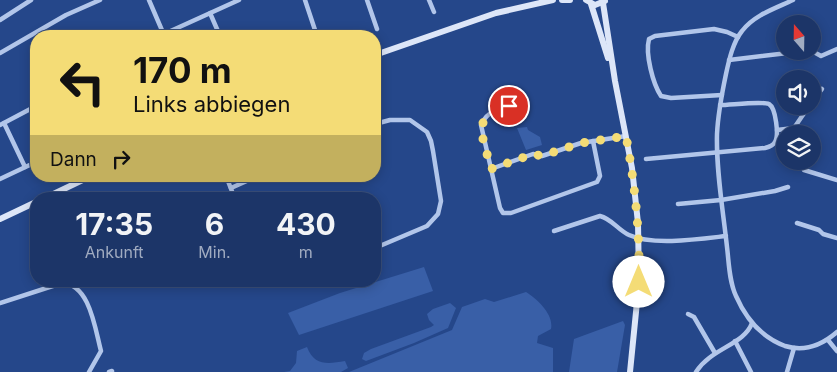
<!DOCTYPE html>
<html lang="de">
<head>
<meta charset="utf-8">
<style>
  :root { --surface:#1c3568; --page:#253d6e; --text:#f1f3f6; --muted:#a0abc0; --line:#3a507c }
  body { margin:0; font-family:Inter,sans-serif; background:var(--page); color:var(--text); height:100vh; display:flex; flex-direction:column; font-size:19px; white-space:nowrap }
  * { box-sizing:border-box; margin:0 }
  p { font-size:16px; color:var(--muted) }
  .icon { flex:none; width:28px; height:28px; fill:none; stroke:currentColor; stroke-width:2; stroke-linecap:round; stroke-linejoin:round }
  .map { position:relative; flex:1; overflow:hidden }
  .side { position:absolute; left:30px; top:192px; width:351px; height:95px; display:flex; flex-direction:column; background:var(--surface); border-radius:20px; box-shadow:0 2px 12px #0003,0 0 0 1px var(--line) }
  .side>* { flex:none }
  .top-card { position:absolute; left:30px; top:30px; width:351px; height:152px; border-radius:20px; box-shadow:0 2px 12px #0003,0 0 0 1px var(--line); background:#f4dc76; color:#111; overflow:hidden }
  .needle { width:32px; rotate:340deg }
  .tools { position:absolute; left:776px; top:15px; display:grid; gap:10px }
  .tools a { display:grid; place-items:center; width:45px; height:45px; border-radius:50%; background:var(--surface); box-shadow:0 2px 12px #0003,0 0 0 1px var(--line); font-size:25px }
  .pin { position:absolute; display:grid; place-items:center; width:42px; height:42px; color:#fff; margin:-21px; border:2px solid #fff; border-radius:50%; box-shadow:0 1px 5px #0007 }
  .me { position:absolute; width:55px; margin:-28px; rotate:0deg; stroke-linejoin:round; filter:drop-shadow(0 0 4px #0008) }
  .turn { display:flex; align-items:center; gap:18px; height:105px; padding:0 20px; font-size:22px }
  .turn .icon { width:65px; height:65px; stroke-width:2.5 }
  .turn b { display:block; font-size:35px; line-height:42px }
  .then { display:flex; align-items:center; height:48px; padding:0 20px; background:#0003; gap:10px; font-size:19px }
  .eta { display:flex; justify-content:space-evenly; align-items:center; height:85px; text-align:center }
  .eta b { font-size:30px; font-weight:700; line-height:35px }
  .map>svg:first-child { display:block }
  .green { fill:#395fa7 }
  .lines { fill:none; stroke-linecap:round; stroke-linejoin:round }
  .street { stroke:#b2c6ea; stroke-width:4.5 }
  .secondary { stroke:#dde6f8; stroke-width:6 }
  .route { stroke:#f4dc76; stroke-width:9; stroke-dasharray:0 16.2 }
</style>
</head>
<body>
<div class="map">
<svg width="837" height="372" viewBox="0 0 837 372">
  <rect width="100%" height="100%" fill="#25478a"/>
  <g class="green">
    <polygon points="527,127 528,130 540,137 542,145 526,150 517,128"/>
    <polygon points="424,267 433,291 299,335 288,313 340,293"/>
    <path d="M526,292C537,299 554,314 551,329L538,336L537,343L553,348V372H349L452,330L462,307L485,299L494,302Z"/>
    <polygon points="450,303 456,308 448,328 414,343 366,361 362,359 364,353 371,349 431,327 434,325 429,320 427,314 433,309"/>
    <polygon points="623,321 625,325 617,372 569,372 574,339"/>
    <path d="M307,347C314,366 328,364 345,361L348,368L341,372H284L290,371L296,363L297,351Z"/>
  </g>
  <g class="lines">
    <g class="street">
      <polyline points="149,0 164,35"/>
      <polyline points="305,0 317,36"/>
      <polyline points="367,0 377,29"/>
      <polyline points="429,0 434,12"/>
      <path d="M793,0C776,8 754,15 742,31C733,42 729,60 726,74C722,93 718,114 717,134C716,171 723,210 727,247C729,263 729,281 736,296C746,319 761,337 785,346C804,352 822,345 837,332"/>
      <polyline points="210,13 220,36"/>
      <polyline points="0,20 31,0"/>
      <polyline points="164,34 239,0"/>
      <polyline points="812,51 821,56 837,49"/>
      <polyline points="0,53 66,15 100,0"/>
      <polyline points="729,60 805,51"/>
      <path d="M722,95L671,98L661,96C653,84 645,54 649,39L655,36L714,29L727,32L738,37"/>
      <polyline points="812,102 822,89"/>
      <path d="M524,103C506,107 489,107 481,125L500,208L503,213H511L597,182L600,176L593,141"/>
      <polyline points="4,123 25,167"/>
      <polyline points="375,124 390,120 410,120 427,132 431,141 433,151 441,201 438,214 427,226 375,248"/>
      <polyline points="0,125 36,106"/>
      <polyline points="777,130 794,128 809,106"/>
      <path d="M646,159L765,148C769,147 773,146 775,142C779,136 776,108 769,104C762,101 730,105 720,105"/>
      <polyline points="491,169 533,154 542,156 581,143 626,136"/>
      <polyline points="804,170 837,180"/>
      <polyline points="226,176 235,199"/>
      <polyline points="0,179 36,162"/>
      <polyline points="231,188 258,176"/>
      <polyline points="678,204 721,200 775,191 788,187"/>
      <polyline points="797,223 819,230 823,234 837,238"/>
      <path d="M554,231L600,216C612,219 618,230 629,235C653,246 700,239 726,236"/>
      <path d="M0,303L62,283C90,284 95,329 101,351L89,372"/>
      <polyline points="688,314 694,317 715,353"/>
      <polyline points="828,340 837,351"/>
      <polyline points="735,341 751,372"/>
      <polyline points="109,372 112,371"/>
      <path d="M696,372C711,348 744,345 752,323"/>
      <polyline points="787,372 794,348"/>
    </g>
    <g class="secondary">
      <polyline points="562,0 570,0"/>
      <polyline points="586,0 595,5 605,1"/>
      <polyline points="603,3 615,81 632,168 638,223 639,282 630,372"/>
      <polyline points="591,4 608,58"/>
      <polyline points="375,55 496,13 553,0"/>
      <polyline points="43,199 91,176"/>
      <polyline points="0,219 36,202"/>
    </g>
  </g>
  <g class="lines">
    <path class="route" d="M509,106C468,115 484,138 491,169L533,154L542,156L581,143L626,136C635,185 640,232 639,282"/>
  </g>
</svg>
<div class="tools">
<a><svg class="needle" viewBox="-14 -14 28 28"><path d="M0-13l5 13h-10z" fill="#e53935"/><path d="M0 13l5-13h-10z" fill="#a0abc0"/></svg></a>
<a><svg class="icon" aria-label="sound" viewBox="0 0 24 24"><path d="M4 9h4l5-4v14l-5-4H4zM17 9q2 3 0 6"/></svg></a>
<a><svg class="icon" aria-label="layers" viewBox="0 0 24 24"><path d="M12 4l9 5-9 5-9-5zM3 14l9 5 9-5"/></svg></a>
</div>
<div class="pin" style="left:509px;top:106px;background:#d93025"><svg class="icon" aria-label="arrive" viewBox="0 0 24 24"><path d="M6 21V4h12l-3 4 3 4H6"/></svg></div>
<svg class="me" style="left:639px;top:282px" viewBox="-20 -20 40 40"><circle r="19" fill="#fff"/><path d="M0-13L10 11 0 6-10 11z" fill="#f4dc76"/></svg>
<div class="top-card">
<div class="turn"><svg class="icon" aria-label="left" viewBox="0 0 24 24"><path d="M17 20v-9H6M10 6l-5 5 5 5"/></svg><div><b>170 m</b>Links abbiegen</div></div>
<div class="then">Dann<svg class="icon" aria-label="right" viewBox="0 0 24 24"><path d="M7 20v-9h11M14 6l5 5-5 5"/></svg></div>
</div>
<section class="side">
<div class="eta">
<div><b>17:35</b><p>Ankunft</p></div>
<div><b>6</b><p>Min.</p></div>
<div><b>430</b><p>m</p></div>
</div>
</section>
</div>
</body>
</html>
